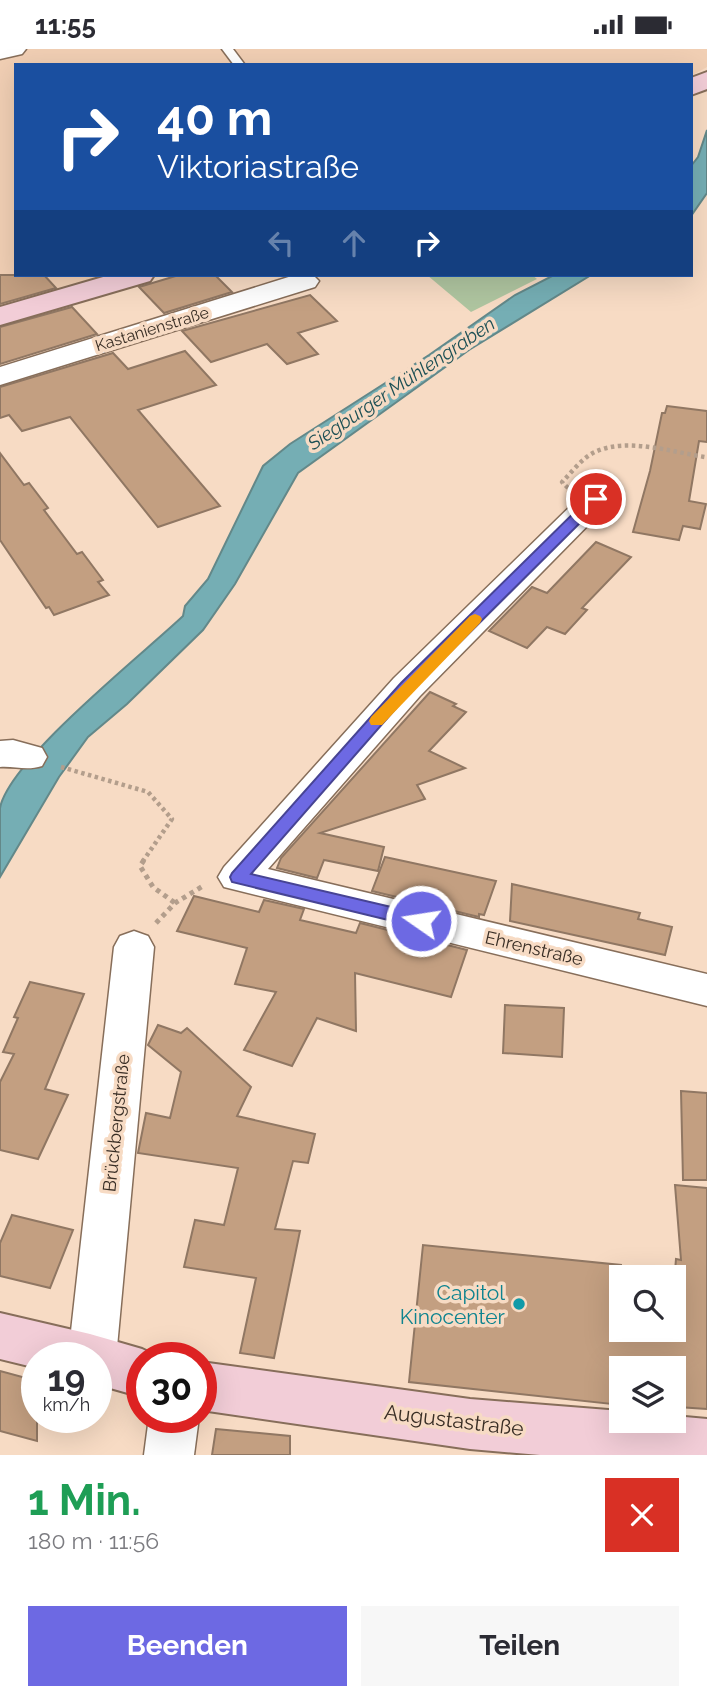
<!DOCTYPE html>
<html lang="de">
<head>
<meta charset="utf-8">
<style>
  :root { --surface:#fff; --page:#f7f7f7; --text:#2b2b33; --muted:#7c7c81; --accent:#6d69e3 }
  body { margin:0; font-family:Raleway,sans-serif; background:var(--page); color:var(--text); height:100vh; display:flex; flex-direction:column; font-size:26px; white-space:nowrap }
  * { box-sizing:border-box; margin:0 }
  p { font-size:23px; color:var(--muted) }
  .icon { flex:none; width:38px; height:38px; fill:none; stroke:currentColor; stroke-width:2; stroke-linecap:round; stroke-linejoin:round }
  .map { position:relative; height:1406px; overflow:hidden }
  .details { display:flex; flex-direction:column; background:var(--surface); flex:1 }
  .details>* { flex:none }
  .guide { position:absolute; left:14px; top:14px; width:679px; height:214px; border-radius:0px; box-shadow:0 7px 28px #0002; background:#1a4fa0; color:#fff; overflow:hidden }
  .fabs { position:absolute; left:609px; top:1216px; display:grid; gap:14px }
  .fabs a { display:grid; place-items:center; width:77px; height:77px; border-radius:0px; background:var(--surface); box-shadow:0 7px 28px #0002; font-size:35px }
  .speed { position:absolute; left:21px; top:1293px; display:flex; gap:14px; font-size:35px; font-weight:700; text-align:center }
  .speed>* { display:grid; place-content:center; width:91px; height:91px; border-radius:50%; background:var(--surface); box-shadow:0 7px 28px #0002; line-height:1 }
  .speed small { font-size:18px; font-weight:400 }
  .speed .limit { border:10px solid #d22; background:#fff; color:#111 }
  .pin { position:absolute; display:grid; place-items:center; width:60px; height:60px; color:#fff; margin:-30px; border:4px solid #fff; border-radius:50%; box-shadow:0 2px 7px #0007 }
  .me { position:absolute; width:77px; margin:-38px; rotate:283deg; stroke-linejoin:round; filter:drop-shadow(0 0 5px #0008) }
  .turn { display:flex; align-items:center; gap:24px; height:147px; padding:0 28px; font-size:32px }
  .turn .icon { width:91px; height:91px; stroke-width:2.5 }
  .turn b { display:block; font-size:49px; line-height:60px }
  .lanes { display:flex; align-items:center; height:66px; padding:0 28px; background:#0003; justify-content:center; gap:35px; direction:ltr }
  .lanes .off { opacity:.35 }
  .round { display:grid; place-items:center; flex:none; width:74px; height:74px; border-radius:0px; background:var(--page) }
  .head { display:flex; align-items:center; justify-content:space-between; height:119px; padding:0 28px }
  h1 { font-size:42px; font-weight:700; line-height:52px; color:#1e9e55 }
  .primary-button { display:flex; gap:14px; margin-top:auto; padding:14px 28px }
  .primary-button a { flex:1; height:80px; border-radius:0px; background:var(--accent); color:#fff; font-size:28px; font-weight:700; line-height:80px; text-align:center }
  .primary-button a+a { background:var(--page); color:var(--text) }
  .status { display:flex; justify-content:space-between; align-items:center; height:49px; padding:0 35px; background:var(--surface); direction:ltr }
  .status svg { height:19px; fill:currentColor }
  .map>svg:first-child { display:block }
  .built { fill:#f1cfb4 }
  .green { fill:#afc5a0 }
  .water { fill:#75aeb4; stroke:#638889; stroke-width:2 }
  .building { fill:#c39f81; stroke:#907763; stroke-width:2 }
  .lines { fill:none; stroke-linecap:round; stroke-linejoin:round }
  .lane-casing { stroke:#876e5a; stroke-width:3 }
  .street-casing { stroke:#876e5a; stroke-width:3 }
  .secondary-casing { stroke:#876e5a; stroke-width:4 }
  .path-far1 { stroke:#b39e8c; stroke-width:4.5; stroke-dasharray:3.5 3.5; stroke-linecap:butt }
  .path { stroke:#b39e8c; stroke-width:5; stroke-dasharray:4.5 4.5; stroke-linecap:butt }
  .lane { fill:#fff; fill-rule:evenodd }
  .street { fill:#fff; fill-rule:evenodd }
  .secondary { fill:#f2cdd7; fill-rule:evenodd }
  .route { fill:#6d69e3; stroke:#474494; stroke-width:2 }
  .slow { fill:#f59e0b }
  .culture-dot { fill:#0f9aa8; stroke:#f7dbc4; stroke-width:2.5 }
  .labels { text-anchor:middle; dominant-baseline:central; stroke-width:7; stroke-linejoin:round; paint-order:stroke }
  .far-street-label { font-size:16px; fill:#392e25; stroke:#f7dbc4 }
  .street-label { font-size:18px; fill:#392e25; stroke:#f7dbc4 }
  .water-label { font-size:19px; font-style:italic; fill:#1d5055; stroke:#f7dbc4 }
  .near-culture-label { font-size:21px; fill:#0d838f; stroke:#f7dbc4; text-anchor:end }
  .near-street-label { font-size:21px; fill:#392e25; stroke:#f7dbc4 }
</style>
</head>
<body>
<div class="status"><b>11:55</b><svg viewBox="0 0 49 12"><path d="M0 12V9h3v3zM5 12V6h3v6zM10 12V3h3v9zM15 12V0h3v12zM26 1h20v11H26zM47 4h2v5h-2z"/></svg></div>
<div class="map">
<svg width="707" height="1406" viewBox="0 0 707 1406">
  <rect width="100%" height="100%" fill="#f7dbc4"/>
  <polygon class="built" points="0,0 707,0 707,18 691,27 691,16 16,16 16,226 115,226 0,260"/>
  <polygon class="green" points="427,226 532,226 537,230 471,263"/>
  <g class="water">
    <polygon points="707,81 707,144 691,167 691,117 698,108"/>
    <path d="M554,226H591L469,301L298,424L235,535L203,581L127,655L88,688L59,728L0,828C0,806 0,780 0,759C9,711 143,605 183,567L185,557L208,530L263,417L290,395L429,306L515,246Z"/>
  </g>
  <g class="building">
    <polygon points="0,226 44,226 56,239 0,255"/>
    <polygon points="179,226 215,226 232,243 164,264 139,238"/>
    <polygon points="310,246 337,272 298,284 318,305 287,315 267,295 211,313 182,282"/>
    <polygon points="72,258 97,285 0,315 0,278"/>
    <polygon points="185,302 216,336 138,361 220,457 158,478 70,368 22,382 9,366 0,369 0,338 113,304 128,320"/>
    <polygon points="667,357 707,362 707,393 699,392 689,452 706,455 700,480 683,477 679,491 633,483 650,422 662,364 665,364"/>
    <polygon points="0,404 24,436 29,434 48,459 44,461 77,505 82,503 103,531 98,533 109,546 54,566 49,558 46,559 0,491"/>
    <polygon points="596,493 631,508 582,559 587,561 565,585 547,578 527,599 489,582 532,538 547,544"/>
    <polygon points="430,643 456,655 453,657 466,663 429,702 465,719 417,736 425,750 320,784 384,798 378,822 324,811 317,829 277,819 281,809"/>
    <polygon points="385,808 496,832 484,866 479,865 479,868 372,842"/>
    <polygon points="512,835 640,864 638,870 672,878 665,906 510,872"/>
    <polygon points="194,847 259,863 264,851 304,860 300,871 356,884 360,874 467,901 451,948 355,924 356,982 317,969 292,1017 244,1001 276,943 235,935 247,899 177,882"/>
    <polygon points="30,933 84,945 45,1040 68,1046 38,1110 0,1101 0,1033 14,1005 3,1003 18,969 14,968"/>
    <polygon points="505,956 564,959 562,1008 503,1004"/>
    <polygon points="158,976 181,984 187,979 251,1038 237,1067 315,1085 308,1114 293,1112 275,1180 300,1182 274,1309 240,1304 256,1229 184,1218 195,1171 224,1176 238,1119 138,1104 146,1064 170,1069 181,1023 148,996"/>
    <polygon points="681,1042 707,1044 707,1131 683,1131"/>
    <polygon points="675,1136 707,1139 707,1360 678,1358 677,1320 621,1320 621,1356 409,1333 423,1196 621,1216 621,1281 676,1281 675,1222 676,1210 681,1211"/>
    <polygon points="12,1166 73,1181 50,1239 0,1227 0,1194"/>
    <polygon points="0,1322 37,1332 37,1392 0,1382"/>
    <polygon points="216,1380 290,1387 290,1406 212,1406"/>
  </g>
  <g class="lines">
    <g class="lane-casing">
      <polygon id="lane" points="222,0 233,0 245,16 234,16"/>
    </g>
    <g class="street-casing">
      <g id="street">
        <polygon points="0,0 26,0 22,5 0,10"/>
        <polygon points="295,226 313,226 319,232 315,238 0,336 0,318"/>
        <polygon points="596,440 607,443 612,450 607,457 420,647 268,820 707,925 707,957 224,838 218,828 224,818 394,629 585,443"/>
        <path d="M13,691L42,699L47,708L42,717C27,722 15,717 0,718V692Z"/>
        <polygon points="134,882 148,887 154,898 116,1309 109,1325 96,1330 96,1309 68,1309 114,898 120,887"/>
        <polygon points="149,1368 199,1368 194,1406 144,1406"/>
      </g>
    </g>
    <g class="secondary-casing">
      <g id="secondary">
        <polygon points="707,23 707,40 691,46 691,29"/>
        <polygon points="110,226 154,226 150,232 0,276 0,258"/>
        <polygon points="0,1264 90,1285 142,1300 161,1309 142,1309 142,1348 96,1335 96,1309 37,1309 37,1319 0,1310"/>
        <polygon points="201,1313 470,1350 621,1362 621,1372 674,1372 674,1367 707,1370 707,1406 540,1406 470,1400 201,1361"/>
      </g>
    </g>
    <g class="path-far1">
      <path d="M568,439L562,433C572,423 582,409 595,403C627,388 672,403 705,408"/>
      <polyline points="61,718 148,743 172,770 143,812"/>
    </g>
    <g class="path">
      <polyline points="144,811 140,817 153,838 175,854"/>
      <polyline points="156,874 175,854 203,837"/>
    </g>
    <use href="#lane" class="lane"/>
    <use href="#street" class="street"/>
    <use href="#secondary" class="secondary"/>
  </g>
  <polygon class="route" points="596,446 603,450 601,453 412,641 251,825 421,865 427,867 429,872 427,877 421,879 232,833 230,828 232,824 401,634 591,447"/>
  <polygon class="slow" points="475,565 480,567 482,570 480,574 382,676 371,676 369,672 371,668 470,567"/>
  <circle class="culture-dot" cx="519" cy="1255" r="7"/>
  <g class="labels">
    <g class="far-street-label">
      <text transform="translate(152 280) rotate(-17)">Kastanienstraße</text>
    </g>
    <g class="street-label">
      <text transform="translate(534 899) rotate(13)">Ehrenstraße</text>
      <text transform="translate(116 1074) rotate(-84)">Brückbergstraße</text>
    </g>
    <g class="water-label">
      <text transform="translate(401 334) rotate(-34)">Siegburger Mühlengraben</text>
    </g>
    <g class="near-culture-label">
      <text x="505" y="1243">Capitol<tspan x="505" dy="24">Kinocenter</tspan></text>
    </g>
    <g class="near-street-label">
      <text transform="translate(454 1371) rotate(7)">Augustastraße</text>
    </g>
  </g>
</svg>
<div class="fabs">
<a><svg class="icon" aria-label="search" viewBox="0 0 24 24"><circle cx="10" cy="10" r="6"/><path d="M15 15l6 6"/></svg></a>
<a><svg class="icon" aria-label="layers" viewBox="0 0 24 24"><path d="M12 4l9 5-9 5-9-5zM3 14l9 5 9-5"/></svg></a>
</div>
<div class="speed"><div>19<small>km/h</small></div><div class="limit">30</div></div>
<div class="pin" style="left:596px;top:450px;background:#d93025"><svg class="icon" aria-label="arrive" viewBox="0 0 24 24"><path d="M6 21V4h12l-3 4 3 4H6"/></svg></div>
<svg class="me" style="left:421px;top:872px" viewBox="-20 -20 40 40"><circle r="17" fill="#6d69e3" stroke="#fff" stroke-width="3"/><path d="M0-11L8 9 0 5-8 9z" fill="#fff"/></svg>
<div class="guide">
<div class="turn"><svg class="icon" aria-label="right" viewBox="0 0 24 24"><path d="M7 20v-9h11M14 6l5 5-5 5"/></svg><div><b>40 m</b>Viktoriastraße</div></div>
<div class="lanes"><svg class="icon off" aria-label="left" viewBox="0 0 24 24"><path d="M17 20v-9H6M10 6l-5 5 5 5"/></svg><svg class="icon off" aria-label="ahead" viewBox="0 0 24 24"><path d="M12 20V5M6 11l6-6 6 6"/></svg><svg class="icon" aria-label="right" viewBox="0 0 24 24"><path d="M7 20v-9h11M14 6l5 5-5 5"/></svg></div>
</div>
</div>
<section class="details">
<div class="head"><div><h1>1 Min.</h1><p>180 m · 11:56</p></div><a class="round" style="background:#d93025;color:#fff"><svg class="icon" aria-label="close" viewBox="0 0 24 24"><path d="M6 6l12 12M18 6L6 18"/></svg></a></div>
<div class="primary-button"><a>Beenden</a><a>Teilen</a></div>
</section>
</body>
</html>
